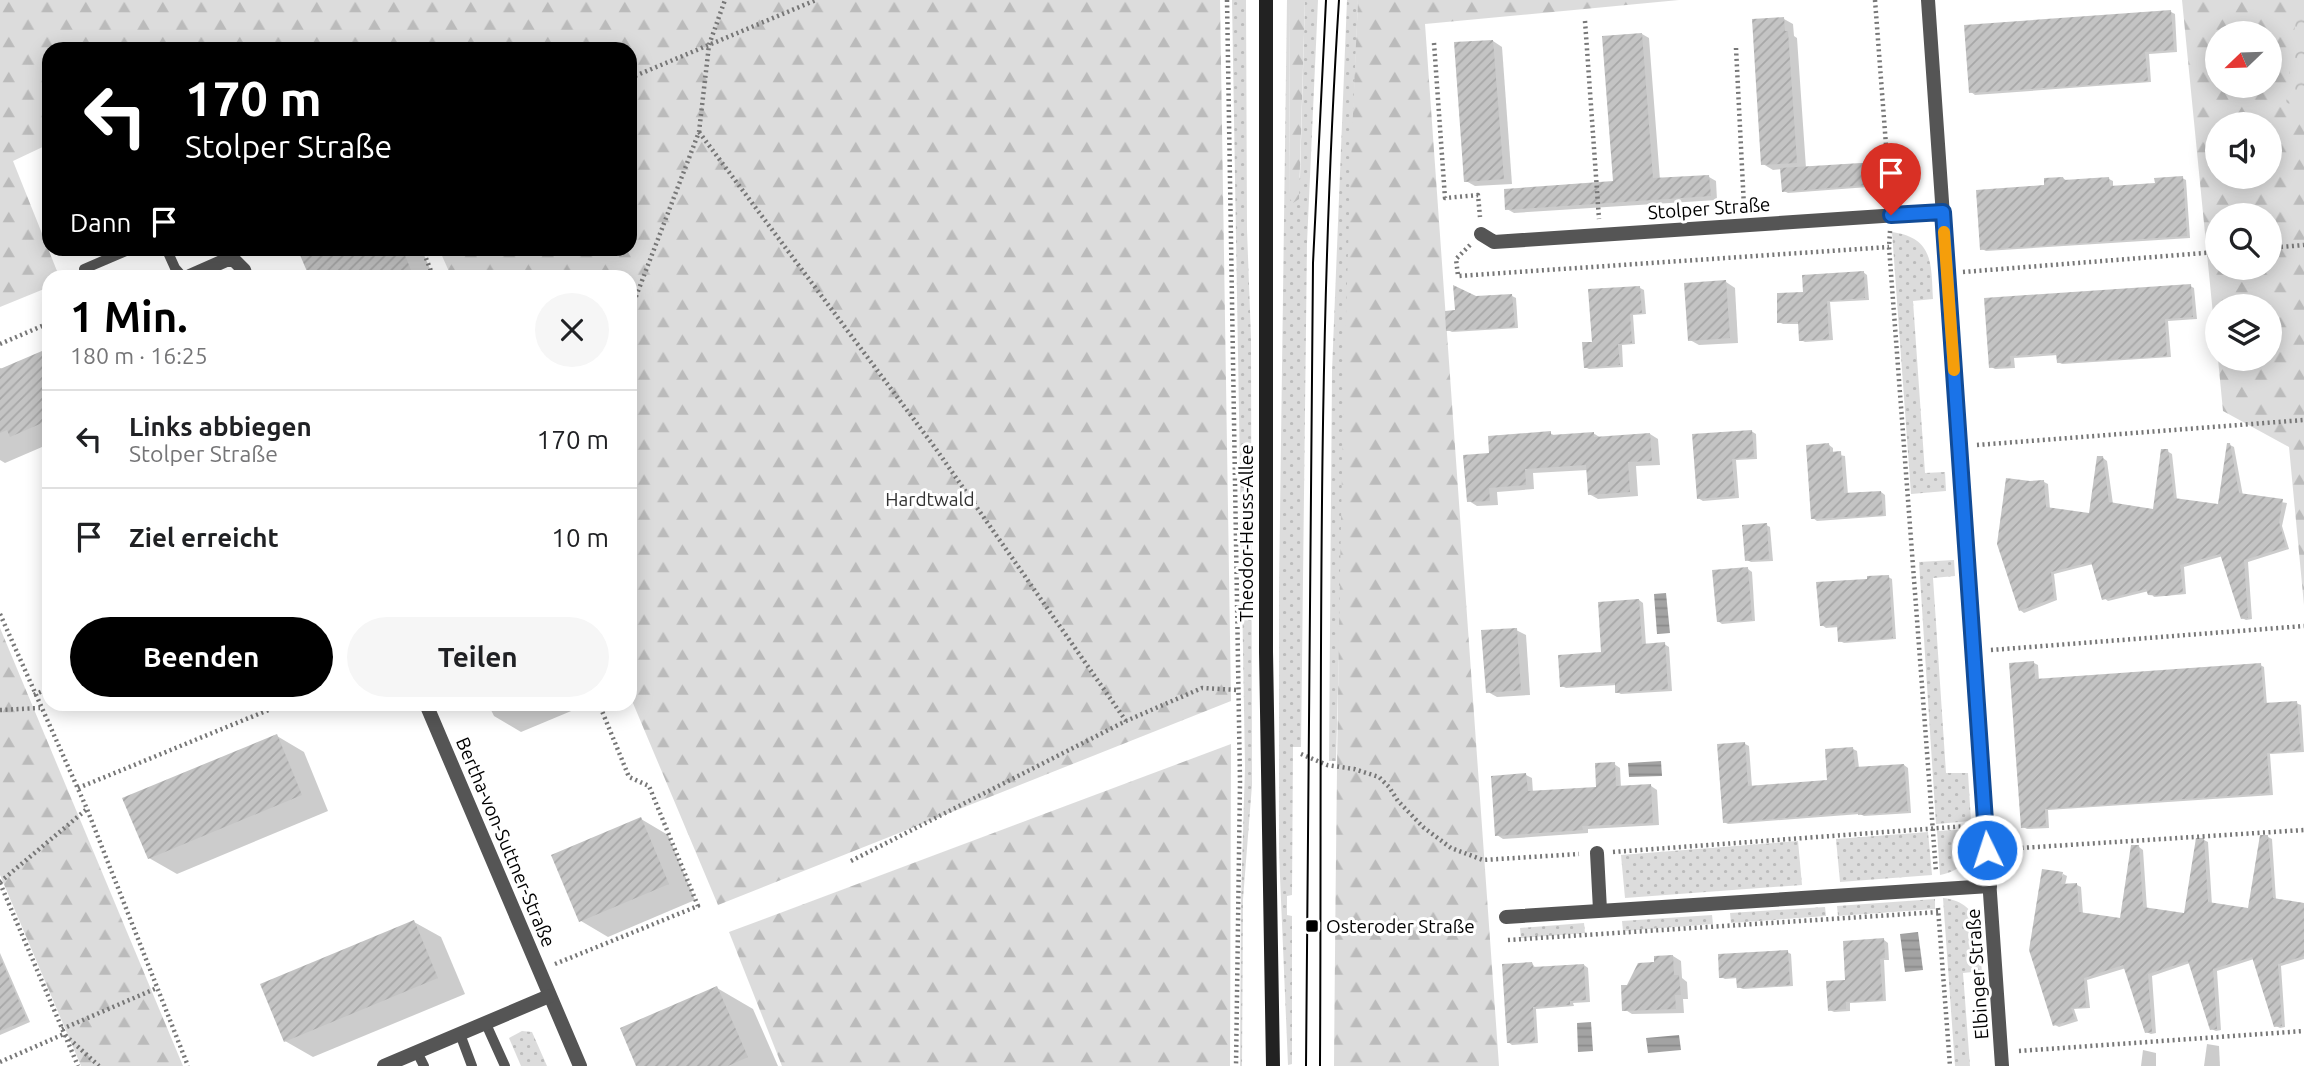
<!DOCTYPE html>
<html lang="de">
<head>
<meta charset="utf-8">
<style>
  :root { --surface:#fff; --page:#f6f6f6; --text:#202124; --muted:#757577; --line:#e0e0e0; --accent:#000 }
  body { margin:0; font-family:Ubuntu,sans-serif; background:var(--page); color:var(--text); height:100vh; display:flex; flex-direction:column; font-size:26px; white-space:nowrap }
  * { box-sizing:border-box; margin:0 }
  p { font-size:23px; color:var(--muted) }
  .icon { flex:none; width:38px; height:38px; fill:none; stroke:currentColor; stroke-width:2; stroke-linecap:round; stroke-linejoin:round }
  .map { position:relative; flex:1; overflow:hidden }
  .panel { position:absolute; left:42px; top:270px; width:595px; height:441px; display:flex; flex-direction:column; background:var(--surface); border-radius:21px; box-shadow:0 4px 18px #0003 }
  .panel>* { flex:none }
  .hud { position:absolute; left:42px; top:42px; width:595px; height:214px; border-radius:21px; box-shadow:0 4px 18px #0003; background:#000; color:#fff; overflow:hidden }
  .needle { width:46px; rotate:247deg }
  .buttons { position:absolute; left:2205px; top:21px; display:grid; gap:14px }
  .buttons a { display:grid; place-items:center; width:77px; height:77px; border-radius:50%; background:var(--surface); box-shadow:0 4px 18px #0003; font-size:35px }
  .pin { position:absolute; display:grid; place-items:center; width:60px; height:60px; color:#fff; margin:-72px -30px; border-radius:50% 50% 50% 0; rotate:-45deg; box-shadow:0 0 7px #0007 }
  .pin .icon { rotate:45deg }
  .me { position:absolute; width:77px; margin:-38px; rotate:356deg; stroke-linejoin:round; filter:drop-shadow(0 0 5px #0008) }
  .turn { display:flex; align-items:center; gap:24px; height:147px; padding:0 28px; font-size:32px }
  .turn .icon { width:91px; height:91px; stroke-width:2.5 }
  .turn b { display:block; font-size:49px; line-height:60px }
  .then { display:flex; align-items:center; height:66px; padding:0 28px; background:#0003; gap:14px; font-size:26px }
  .round { display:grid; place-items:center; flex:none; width:74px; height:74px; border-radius:37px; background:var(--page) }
  .headline { display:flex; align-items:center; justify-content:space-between; height:119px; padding:0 28px }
  h1 { font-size:42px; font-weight:700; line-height:52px; color:var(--accent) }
  .cta { display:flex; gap:14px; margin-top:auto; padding:14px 28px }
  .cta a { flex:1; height:80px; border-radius:42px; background:var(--accent); color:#fff; font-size:28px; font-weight:700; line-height:80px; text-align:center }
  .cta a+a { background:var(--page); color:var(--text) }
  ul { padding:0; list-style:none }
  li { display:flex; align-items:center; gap:21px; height:98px; padding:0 28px; border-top:2px solid var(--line) }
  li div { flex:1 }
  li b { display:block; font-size:26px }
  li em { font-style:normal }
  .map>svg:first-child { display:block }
  .grass { fill:url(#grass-dots) }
  .forest { fill:url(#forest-firs); fill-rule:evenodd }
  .park { fill:url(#park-crowns) }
  .water { fill:url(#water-rules) }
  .shadow { fill:#0003 }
  .building { fill:url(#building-hatch) }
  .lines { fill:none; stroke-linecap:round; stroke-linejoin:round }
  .path { stroke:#777; stroke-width:4.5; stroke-dasharray:2 3.5; stroke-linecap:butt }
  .lane { stroke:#555; stroke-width:10 }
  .street { stroke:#555; stroke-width:14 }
  .secondary { stroke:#222; stroke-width:14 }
  .tram { stroke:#000; stroke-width:2 }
  .route-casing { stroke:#114b97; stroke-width:18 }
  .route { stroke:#1a73e8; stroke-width:12 }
  .slow { stroke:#f59e0b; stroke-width:12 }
  .poi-dot { fill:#000; stroke:#fff; stroke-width:2.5 }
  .labels { text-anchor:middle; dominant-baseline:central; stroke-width:6; stroke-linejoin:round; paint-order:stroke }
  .street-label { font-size:19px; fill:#000; stroke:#fff }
  .park-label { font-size:19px; fill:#333; stroke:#fff }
  .poi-label { font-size:19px; fill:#000; stroke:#fff; text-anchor:start }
</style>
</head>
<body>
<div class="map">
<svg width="2304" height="1066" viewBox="0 0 2304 1066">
  <defs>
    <pattern id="grass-dots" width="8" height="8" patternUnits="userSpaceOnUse" patternTransform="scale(1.75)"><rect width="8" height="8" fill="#dcdcdc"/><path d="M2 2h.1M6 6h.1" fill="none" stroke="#bbb" stroke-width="1.8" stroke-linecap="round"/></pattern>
    <pattern id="forest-firs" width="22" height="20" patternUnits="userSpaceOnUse" patternTransform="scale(1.75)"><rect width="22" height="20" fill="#dcdcdc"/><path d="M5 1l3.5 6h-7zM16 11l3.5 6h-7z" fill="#bbb"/></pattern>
    <pattern id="park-crowns" width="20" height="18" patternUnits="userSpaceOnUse" patternTransform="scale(1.75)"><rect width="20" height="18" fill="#dcdcdc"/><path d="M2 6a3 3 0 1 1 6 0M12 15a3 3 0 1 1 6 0" fill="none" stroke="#bbb"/></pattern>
    <pattern id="water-rules" width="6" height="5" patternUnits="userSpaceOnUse" patternTransform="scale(1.75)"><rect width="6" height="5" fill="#a3a3a3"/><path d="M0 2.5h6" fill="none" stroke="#8b8b8b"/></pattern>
    <pattern id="building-hatch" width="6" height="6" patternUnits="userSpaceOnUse" patternTransform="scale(1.75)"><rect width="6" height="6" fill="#c4c4c4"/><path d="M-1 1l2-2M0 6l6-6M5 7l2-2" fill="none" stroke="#a7a7a7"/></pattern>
  </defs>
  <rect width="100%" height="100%" fill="#fff"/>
  <g class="grass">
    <polygon points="1232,0 1246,0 1247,230 1251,338 1252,785 1243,899 1242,1066 1240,1066 1241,899 1245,767"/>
    <polygon points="1287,0 1290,0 1289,198 1300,177 1305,0 1318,0 1307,243 1301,747 1293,747 1292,895 1287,896 1287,915 1292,916 1292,1064 1288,1065 1279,853 1279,590"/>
    <polygon points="1347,0 1358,0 1354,101 1336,761 1329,761 1332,371"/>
    <path d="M1892,232C1934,238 1931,264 1933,299L1913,301L1925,473L1945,472L1946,491L1911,494Z"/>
    <polygon points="1954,560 1955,576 1933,578 1946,773 1968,773 1971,821 1936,824 1919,562"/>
    <path d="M1972,829C1975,853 1964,871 1940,875L1937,831Z"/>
    <polygon points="1928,832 1932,875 1840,882 1836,839"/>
    <polygon points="1798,841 1802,885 1625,898 1621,855"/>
    <path d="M1943,898C1985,903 1980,940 1982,971L1963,973L1970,1066H1955Z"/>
    <polygon points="1935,899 1935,909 1838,916 1837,906"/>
    <polygon points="1825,907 1826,916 1731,923 1730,913"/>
    <polygon points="1712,915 1713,924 1623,931 1622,921"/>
    <polygon points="1584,923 1585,933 1521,938 1520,928"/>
    <polygon points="522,1031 532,1032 547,1066 521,1066 509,1038"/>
  </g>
  <g class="forest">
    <polygon points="0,0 1220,0 1231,701 718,905 630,696 630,276 451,276 439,249 630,248 630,49 49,49 49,144 13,161 59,276 49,276 49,287 0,307"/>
    <polygon points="1290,0 1305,0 1299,199 1293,203 1289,198"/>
    <path d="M1358,0H1679L1425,24L1499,1066H1334C1337,711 1341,355 1358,0Z"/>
    <path d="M2182,0H2304V605L2289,447L2223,411L2218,359H2270V306H2217V355ZM2217,33H2270V86H2217ZM2217,124H2270V177H2217ZM2217,215H2270V268H2217Z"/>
    <polygon points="0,629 0,628 183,1066 81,1066 0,875"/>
    <polygon points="1231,744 1230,1066 782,1066 729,932"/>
  </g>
  <polygon class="park" points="2297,8 2304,9 2304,106 2286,103"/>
  <g class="water">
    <polygon points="1666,593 1670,633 1657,634 1654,594"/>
    <polygon points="1661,761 1662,776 1629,777 1628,763"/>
    <polygon points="1918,932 1923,970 1905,972 1900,934"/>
    <polygon points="1591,1022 1593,1051 1578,1052 1577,1023"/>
    <polygon points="1679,1035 1681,1050 1648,1053 1646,1038"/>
  </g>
  <g class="shadow">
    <polygon points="2171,12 2175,14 2177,52 2149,54 2151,82 1975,95 1971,92"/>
    <polygon points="1784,19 1793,24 1794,36 1797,38 1806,168 1876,164 1880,166 1882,186 1788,193 1784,191 1782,169 1773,170 1763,164"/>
    <polygon points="1642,34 1649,38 1660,180 1709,177 1716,181 1717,200 1514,213 1507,209 1615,182"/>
    <polygon points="1493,41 1502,47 1512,184 1475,186 1466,181"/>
    <polygon points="2063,178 2067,181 2109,179 2113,181 2113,188 2157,185 2182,178 2186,180 2190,238 1986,251 1982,249 2046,187"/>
    <polygon points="299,248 421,248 433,276 311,276"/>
    <polygon points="1863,272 1867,275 1869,300 1830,302 1833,340 1805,342 1801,340 1800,324 1783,324 1779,322"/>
    <polygon points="1726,282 1735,288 1738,343 1699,345 1690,340"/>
    <polygon points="2190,286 2194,288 2197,319 2168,321 2171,357 2062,364 2058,362 2058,355 2014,358 2015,368 1995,369 1991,367 1986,299"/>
    <polygon points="1640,288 1644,290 1646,314 1633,315 1635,344 1622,345 1623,367 1589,369 1585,367 1593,343"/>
    <polygon points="1512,296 1516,298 1518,328 1452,332 1448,330 1457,312 1476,298"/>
    <polygon points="49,349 49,444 5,463 0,460 0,368 3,369"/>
    <polygon points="1751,431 1756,434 1757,459 1736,460 1739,498 1703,501 1698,498"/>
    <polygon points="1550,433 1555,436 1593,433 1601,438 1650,434 1658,439 1660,465 1636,466 1638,496 1598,499 1589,494 1588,470 1533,473 1534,489 1497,492 1498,505 1477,506 1469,501 1491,454"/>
    <polygon points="1829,445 1833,448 1833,454 1845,456 1848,495 1881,492 1885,495 1886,516 1817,521 1813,518"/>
    <polygon points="2230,445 2234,447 2243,496 2287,503 2282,526 2289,549 2248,562 2252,619 2246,620 2242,618 2223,556 2184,567 2186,594 2154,597 2149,591 2108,601 2104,598 2093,564 2054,574 2057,600 2024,613 2020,610 2044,482 2048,484 2050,509 2090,515 2103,458 2107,461 2113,504 2155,511 2167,451 2172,454 2177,500 2219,506"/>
    <polygon points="1766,525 1770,527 1773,561 1751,562 1747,560"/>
    <polygon points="1748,569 1752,572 1755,621 1722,624 1718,621"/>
    <polygon points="1888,577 1892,579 1896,639 1844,643 1840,641 1839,627 1826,628 1822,625 1869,581"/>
    <polygon points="1639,600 1643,603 1646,645 1664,644 1669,647 1672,691 1621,694 1617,692 1617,685 1566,688 1562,686 1603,653"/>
    <polygon points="1516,630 1526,635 1530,695 1497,697 1488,692"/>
    <polygon points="2034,663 2038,665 2039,681 2260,665 2264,667 2267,705 2296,703 2301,705 2304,752 2270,754 2273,795 2048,810 2049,828 2027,829 2023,827"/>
    <polygon points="488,704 588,704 521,732 494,716"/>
    <polygon points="277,736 304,752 328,811 177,874 149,858"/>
    <polygon points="1745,744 1749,746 1752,787 1829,782 1853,749 1857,751 1859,768 1904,765 1908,768 1911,813 1864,816 1860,814 1728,824 1724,822"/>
    <polygon points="1614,764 1620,768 1621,788 1651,786 1657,790 1659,825 1588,829 1588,833 1503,839 1497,835 1526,775 1532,778 1533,793 1598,788"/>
    <polygon points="641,819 668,835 695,900 608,937 581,921"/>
    <polygon points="2268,837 2272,839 2276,900 2304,905 2304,959 2281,966 2285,1027 2280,1028 2276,1026 2254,959 2217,971 2221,1030 2216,1031 2211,1029 2190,963 2152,976 2156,1033 2151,1034 2146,1032 2126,968 2087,980 2090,1008 2074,1009 2078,1021 2059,1027 2055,1025 2031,950 2063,874 2067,876 2065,885 2077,885 2081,887 2083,914 2121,920 2139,847 2143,850 2147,909 2186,915 2204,840 2208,842 2212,905 2250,910"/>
    <polygon points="414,922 441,937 465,994 313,1057 285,1041"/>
    <polygon points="1884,940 1888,943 1889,960 1884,960 1886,1001 1850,1003 1850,1011 1834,1012 1830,1010 1847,982"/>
    <polygon points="1787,952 1791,954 1793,986 1743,989 1738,987 1738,978 1725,979 1721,977"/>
    <polygon points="0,953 30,1022 0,1035"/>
    <polygon points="1673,956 1681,961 1682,978 1687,982 1688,999 1683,999 1684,1013 1632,1014 1624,1009 1628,986 1656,963"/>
    <polygon points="1532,963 1536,969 1584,965 1588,968 1590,1002 1573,1003 1574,1006 1536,1009 1538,1043 1512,1045 1508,1042"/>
    <polygon points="717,988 753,1009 778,1066 638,1066"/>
    <polygon points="2207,1044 2219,1046 2220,1066 2204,1066"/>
    <polygon points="2143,1050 2156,1053 2156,1066 2141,1066"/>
  </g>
  <g class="building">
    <polygon points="2171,10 2174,50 2145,52 2148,81 1969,93 1964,25"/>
    <polygon points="1784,17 1785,31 1788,31 1797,163 1761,165 1752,19"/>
    <polygon points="1642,33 1653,178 1709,175 1711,196 1505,210 1504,189 1613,181 1602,36"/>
    <polygon points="1493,40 1504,179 1464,182 1454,42"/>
    <polygon points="1877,162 1879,184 1782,192 1780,168"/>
    <polygon points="2183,176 2187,236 1980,250 1976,190 2044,185 2044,178 2063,177 2064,180 2109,177 2110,186 2155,183 2154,178"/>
    <polygon points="297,248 402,248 411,270 394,276 309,276"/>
    <polygon points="1864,271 1865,298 1827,301 1829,339 1799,341 1798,322 1777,323 1777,293 1803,292 1802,275"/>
    <polygon points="1726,280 1730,338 1688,341 1684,283"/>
    <polygon points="2191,284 2193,317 2165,319 2167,356 2057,363 2056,353 2010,356 2011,366 1989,368 1984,298"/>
    <polygon points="1453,285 1476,296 1512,294 1515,327 1446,331 1445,311 1455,310"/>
    <polygon points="1640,286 1642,313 1630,314 1632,343 1618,344 1620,365 1584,368 1582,342 1592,342 1588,289"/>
    <polygon points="49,348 49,420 10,437 7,430 0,433 0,369"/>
    <polygon points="1752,430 1754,457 1732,459 1735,496 1697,499 1692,434"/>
    <polygon points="1551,431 1551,435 1594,432 1594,437 1650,433 1652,461 1628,462 1630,492 1588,495 1586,465 1525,469 1526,485 1489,488 1490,501 1467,502 1463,455 1489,453 1488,436"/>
    <polygon points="1829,443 1830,452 1841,451 1844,493 1881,491 1883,515 1811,519 1806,445"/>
    <polygon points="2227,443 2230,443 2239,493 2283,499 2279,522 2286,547 2244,560 2248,618 2241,619 2220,554 2180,565 2183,592 2167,596 2148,595 2146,589 2102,600 2091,562 2051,572 2054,598 2019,611 1997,544 2006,478 2030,481 2044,480 2046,507 2089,513 2097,456 2103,456 2109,502 2153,509 2161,449 2168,449 2174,498 2218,504"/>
    <polygon points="1767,523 1769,559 1745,561 1742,525"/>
    <polygon points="1748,567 1752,620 1717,622 1712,570"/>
    <polygon points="1889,575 1893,638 1838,642 1837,625 1820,626 1816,582 1867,579 1867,576"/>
    <polygon points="1639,599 1642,644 1665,642 1668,689 1615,693 1615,683 1560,687 1558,655 1601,652 1598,602"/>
    <polygon points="1517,628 1521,690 1486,693 1481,630"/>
    <polygon points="2034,661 2035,679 2261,663 2264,703 2297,701 2301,750 2267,753 2270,793 2045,809 2046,826 2021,828 2009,663"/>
    <polygon points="277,734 302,795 148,859 122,798"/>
    <polygon points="1745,742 1748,786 1827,780 1825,749 1853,747 1855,767 1904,764 1908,811 1858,815 1858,812 1723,823 1717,744"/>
    <polygon points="1615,762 1616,786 1651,784 1653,823 1582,826 1583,830 1495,836 1491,776 1526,773 1528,791 1596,787 1595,763"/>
    <polygon points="641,817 669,884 579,922 551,855"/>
    <polygon points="2260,835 2268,835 2273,898 2304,903 2304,956 2278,964 2282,1026 2274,1027 2252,957 2213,969 2217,1029 2210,1030 2188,961 2148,974 2152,1032 2145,1033 2123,965 2084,978 2086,1007 2071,1008 2075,1019 2053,1026 2029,950 2042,869 2063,872 2061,884 2077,883 2079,912 2120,918 2131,845 2139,845 2143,907 2184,913 2196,838 2204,838 2208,902 2248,908"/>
    <polygon points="414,920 438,978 284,1042 260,984"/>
    <polygon points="1884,938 1885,958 1880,959 1883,1000 1846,1002 1846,1009 1828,1011 1826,981 1845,980 1843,941"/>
    <polygon points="1788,950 1790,985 1737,988 1736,977 1719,978 1718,954"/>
    <polygon points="1673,955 1674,975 1679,975 1681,995 1675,995 1676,1009 1622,1011 1621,985 1627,985 1638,963 1654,962 1654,956"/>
    <polygon points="0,957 27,1020 0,1031"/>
    <polygon points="1532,962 1533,967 1584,964 1586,1000 1570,1001 1570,1005 1533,1007 1535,1042 1507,1043 1502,964"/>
    <polygon points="717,986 748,1057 728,1066 636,1066 620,1028"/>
  </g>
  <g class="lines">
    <g class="path">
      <polyline points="1227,0 1240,782 1236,1066"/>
      <polyline points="1875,0 1890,198"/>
      <polyline points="1585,21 1599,219"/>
      <polyline points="1434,43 1445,198 1478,195 1480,217"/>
      <polyline points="1736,48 1744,207"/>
      <polyline points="630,78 816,0"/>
      <polyline points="699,132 936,449 1126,721"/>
      <polyline points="1890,231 1889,247 1936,872"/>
      <polyline points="1470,245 1456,259 1458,276 1889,247"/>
      <polyline points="422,248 433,276"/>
      <polyline points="2270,248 2304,245"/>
      <polyline points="1963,272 2217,252"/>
      <polyline points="630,312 699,132 709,45 725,0"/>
      <polyline points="0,344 49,323"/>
      <polyline points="1977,445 2304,420"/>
      <polyline points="0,614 87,809 188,1066"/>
      <polyline points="1991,650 2304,626"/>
      <polyline points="34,695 49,688"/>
      <polyline points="0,710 40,708"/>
      <polyline points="1301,754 1327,765 1354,769 1379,777 1389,787 1398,801 1423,827 1451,848 1483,860 1579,854"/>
      <polyline points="78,788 283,704"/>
      <polyline points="2005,849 2304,830"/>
      <polyline points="1613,852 1967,826"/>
      <polyline points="851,861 1126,721 1202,688 1238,690"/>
      <polyline points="0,882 87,809"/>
      <polyline points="0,883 78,1066"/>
      <polyline points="1938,908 1950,1066"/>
      <polyline points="1508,940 1939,912"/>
      <polyline points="555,964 698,906 649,786 629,777 602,711 604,704"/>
      <polyline points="62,1029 157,988"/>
      <polyline points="2019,1051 2304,1031"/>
      <polyline points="0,1062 64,1034 99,1066"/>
    </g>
    <g class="lane">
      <polyline points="166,248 175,268 182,276"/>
      <polyline points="84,269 133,248"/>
      <polyline points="486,1024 505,1066"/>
      <polyline points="460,1034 472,1066"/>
      <polyline points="417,1052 424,1066"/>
    </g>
    <g class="street">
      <polyline points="1928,0 2002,1066"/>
      <polyline points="1481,234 1494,242 1943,212"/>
      <polyline points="190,276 226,260 234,260 244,270 246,276"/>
      <polyline points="426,704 580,1066"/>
      <polyline points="1597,853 1600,910"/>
      <polyline points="1506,917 1990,886"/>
      <polyline points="384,1066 549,996"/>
    </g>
    <polyline class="secondary" points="1266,0 1266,652 1273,1066"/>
    <g class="tram">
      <polyline points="1306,1066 1313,263 1326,0"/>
      <path d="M1320,1066C1322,711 1316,355 1339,0"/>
    </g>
  </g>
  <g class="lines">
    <g class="route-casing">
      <polyline id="route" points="1891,215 1943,212 1987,850"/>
    </g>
    <use href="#route" class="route"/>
    <polyline class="slow" points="1944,232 1954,370"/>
  </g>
  <rect class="poi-dot" x="1305" y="919" width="14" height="14" rx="3.5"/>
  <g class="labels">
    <g class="street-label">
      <text transform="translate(1709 208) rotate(-4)">Stolper Straße</text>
      <text transform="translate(1246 533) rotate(-90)">Theodor-Heuss-Allee</text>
      <text transform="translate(506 842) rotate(67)">Bertha-von-Suttner-Straße</text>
      <text transform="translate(1977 974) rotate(-94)">Elbinger Straße</text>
    </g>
    <g class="park-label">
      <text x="930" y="499">Hardtwald</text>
    </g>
    <g class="poi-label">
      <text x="1326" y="926">Osteroder Straße</text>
    </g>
  </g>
</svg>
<div class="buttons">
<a><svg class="needle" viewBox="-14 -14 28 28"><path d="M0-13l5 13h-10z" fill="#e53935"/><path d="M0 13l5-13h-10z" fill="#757577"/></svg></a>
<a><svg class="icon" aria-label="sound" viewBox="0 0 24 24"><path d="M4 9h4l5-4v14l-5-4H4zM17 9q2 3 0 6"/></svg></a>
<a><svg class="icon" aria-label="search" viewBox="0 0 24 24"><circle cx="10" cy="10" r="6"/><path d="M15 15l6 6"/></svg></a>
<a><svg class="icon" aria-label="layers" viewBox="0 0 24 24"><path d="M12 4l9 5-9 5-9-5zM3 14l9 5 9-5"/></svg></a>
</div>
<div class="pin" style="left:1891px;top:215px;background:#d93025"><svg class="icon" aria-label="arrive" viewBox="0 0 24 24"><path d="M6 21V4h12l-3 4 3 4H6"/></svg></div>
<svg class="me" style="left:1987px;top:850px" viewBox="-20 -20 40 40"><circle r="17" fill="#1a73e8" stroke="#fff" stroke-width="3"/><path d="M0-11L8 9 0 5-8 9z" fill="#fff"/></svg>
<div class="hud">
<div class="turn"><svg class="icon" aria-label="left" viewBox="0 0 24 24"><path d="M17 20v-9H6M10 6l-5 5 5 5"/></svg><div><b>170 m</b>Stolper Straße</div></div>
<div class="then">Dann<svg class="icon" aria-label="arrive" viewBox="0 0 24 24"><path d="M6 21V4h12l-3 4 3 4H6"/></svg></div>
</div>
<section class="panel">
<div class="headline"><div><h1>1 Min.</h1><p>180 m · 16:25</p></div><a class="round"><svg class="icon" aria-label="close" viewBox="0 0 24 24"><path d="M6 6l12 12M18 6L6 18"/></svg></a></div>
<ul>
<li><svg class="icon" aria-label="left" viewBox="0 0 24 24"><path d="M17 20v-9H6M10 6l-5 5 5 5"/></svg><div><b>Links abbiegen</b><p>Stolper Straße</p></div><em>170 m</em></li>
<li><svg class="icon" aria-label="arrive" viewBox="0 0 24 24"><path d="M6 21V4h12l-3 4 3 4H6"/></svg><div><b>Ziel erreicht</b></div><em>10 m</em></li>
</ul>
<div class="cta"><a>Beenden</a><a>Teilen</a></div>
</section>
</div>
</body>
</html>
